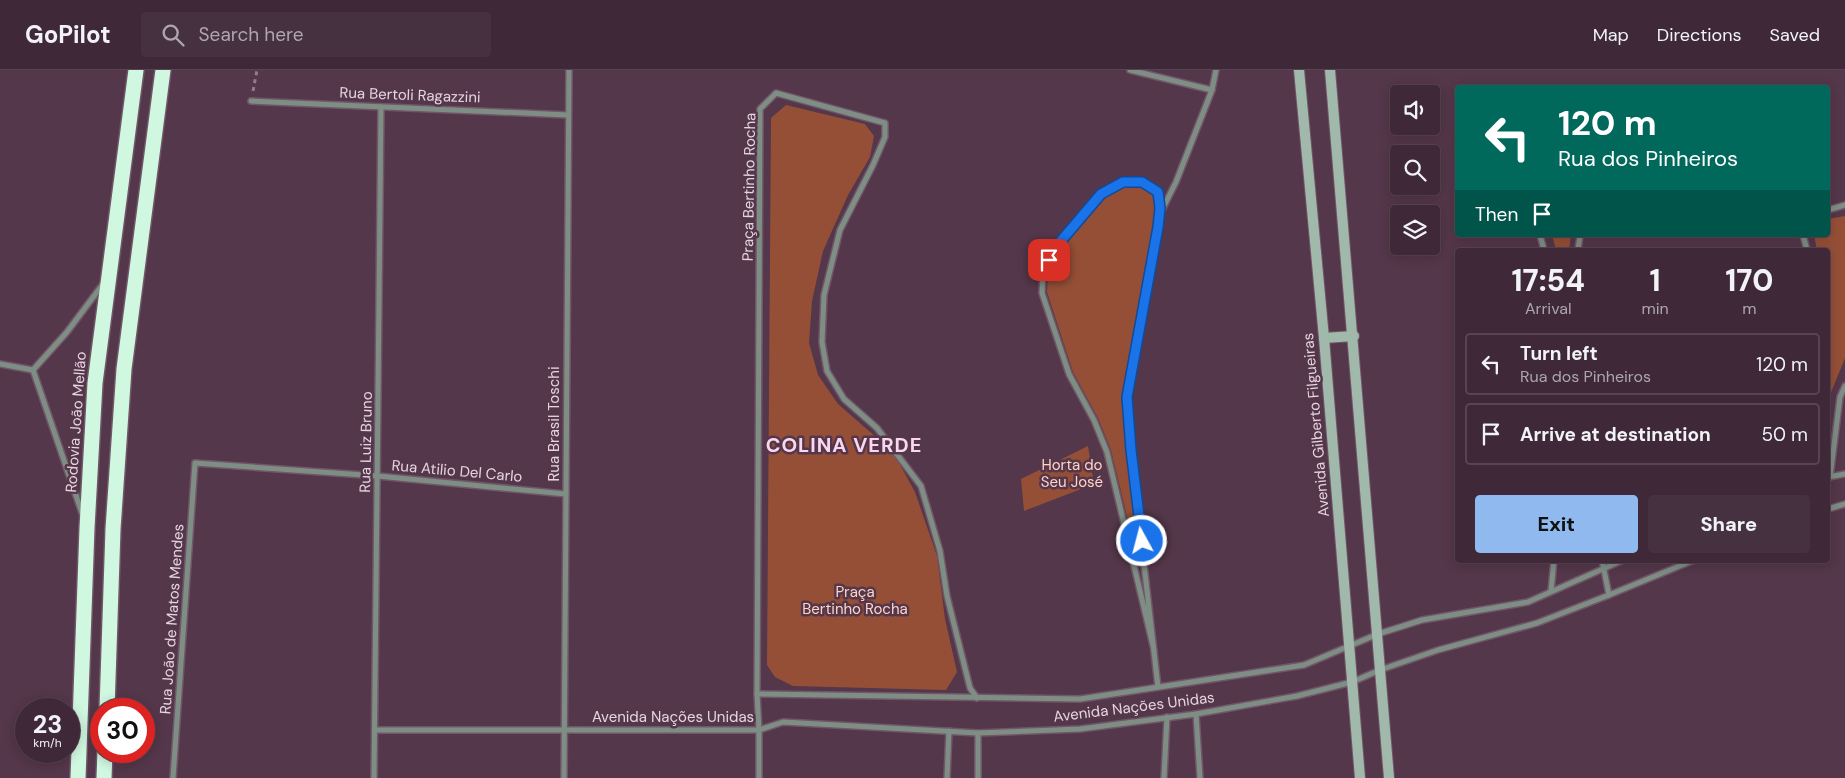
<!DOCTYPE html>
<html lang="en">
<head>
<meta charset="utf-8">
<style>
  :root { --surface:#3f2938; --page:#463140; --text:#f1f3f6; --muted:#ada6ae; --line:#584553; --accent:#90b9f0 }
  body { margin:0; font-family:"DM Sans",sans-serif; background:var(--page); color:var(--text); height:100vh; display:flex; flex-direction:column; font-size:19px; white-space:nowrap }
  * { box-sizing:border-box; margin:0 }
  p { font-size:16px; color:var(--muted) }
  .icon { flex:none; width:28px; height:28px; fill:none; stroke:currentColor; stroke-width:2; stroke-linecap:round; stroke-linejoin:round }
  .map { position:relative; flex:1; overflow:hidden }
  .details { position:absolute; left:1455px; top:178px; width:375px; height:315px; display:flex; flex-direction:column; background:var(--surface); border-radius:5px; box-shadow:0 2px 12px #0003,0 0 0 1px var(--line) }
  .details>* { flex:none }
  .top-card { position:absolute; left:1455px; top:15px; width:375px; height:152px; border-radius:5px; box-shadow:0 2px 12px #0003,0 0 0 1px var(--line); background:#00695c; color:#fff; overflow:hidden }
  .fabs { position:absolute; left:1390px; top:15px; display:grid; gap:10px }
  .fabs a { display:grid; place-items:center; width:50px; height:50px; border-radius:5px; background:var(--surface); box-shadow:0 2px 12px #0003,0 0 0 1px var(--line); font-size:25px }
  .speed { position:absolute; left:15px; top:628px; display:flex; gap:10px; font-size:25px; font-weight:700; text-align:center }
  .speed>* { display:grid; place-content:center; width:65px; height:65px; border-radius:50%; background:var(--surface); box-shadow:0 2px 12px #0003,0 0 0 1px var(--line); line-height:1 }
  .speed small { font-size:12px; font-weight:400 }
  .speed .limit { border:8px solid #d22; background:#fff; color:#111 }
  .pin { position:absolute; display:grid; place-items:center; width:42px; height:42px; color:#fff; margin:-21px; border-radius:10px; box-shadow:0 2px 8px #0006 }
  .me { position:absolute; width:55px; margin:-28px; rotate:353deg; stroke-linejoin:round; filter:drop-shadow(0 0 4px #0008) }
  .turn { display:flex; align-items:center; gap:18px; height:105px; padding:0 20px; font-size:22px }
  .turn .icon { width:65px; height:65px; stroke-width:2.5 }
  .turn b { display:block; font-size:35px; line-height:42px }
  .then { display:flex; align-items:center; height:48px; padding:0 20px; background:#0003; gap:10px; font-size:19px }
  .eta { display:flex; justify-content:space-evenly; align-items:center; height:85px; text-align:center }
  .eta b { font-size:30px; font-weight:800; line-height:35px }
  .primary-button { display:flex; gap:10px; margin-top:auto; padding:10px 20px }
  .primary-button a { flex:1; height:58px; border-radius:5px; background:var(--accent); color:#111; font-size:20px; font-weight:800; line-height:58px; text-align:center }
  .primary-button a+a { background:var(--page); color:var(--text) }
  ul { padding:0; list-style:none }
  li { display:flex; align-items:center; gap:15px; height:62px; margin:0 10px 8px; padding:0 10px; border:2px solid var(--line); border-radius:5px }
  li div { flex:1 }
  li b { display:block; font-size:19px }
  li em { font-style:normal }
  header { display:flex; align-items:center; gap:30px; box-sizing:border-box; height:70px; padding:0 25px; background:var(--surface); border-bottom:1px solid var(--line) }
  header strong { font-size:24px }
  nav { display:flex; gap:28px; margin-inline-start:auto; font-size:18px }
  .search { width:350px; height:45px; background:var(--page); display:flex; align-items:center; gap:12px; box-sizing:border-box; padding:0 18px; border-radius:5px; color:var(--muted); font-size:19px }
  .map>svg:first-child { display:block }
  .green { fill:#954f37 }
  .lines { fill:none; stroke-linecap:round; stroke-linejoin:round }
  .street-casing { stroke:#715668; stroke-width:8 }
  .secondary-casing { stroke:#715668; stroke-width:12 }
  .highway-casing { stroke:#715668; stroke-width:18 }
  .path { stroke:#947b8b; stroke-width:3; stroke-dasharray:4 4; stroke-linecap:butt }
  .street { stroke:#7e8e85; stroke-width:5 }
  .secondary { stroke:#a0b9aa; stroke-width:10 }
  .highway { stroke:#d0f7e0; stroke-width:15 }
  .route-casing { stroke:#114b97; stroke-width:12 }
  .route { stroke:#1a73e8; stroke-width:9 }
  .labels { text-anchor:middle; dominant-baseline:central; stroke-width:5; stroke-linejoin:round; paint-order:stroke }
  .street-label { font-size:15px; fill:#e7d4e0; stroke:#54374a }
  .park-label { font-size:15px; fill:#ffd3c5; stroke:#54374a }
  .district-label { font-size:20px; font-weight:bold; letter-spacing:1px; fill:#fbd7ef; stroke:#54374a }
</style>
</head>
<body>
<header>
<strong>GoPilot</strong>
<div class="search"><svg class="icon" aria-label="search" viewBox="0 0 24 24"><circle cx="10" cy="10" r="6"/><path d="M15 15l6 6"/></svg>Search here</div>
<nav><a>Map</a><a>Directions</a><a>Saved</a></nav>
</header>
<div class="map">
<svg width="1845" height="708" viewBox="0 0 1845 708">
  <rect width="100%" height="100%" fill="#54374a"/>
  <g class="green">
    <polygon points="786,35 865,54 874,66 870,87 848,125 823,181 812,231 809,273 818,305 838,334 893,382 915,422 937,486 945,549 957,602 946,620 793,616 775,607 767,595 771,48"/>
    <polygon points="1124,117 1140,117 1153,125 1155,139 1154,157 1122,327 1126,381 1139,496 1111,380 1098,348 1073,302 1047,222 1048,203 1060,181 1105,128"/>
    <polygon points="1845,146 1845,288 1828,330 1829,254 1828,180 1817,180 1814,165 1828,165 1828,149"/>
    <polygon points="1552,165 1571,165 1569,180 1556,180"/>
    <polygon points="1088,376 1094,414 1024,441 1021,409"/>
  </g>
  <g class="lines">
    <g class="street-casing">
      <g id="street">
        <polyline points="1130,0 1212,20"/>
        <polyline points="251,31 568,45"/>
        <polyline points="1828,140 1845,135"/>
        <polyline points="1161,142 1176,112 1212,20 1216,0"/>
        <polyline points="1540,165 1544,180"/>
        <polyline points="1803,165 1807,180"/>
        <polyline points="1578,180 1580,165"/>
        <polyline points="0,294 33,300"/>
        <polyline points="1828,407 1845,404"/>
        <polyline points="1830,407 1840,327 1845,316"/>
        <polyline points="1828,439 1845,434"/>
        <polyline points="82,443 33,300 67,262 103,214"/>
        <polyline points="1602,490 1609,525"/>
        <polyline points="1551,521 1554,490"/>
        <polyline points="1154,580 1107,382 1094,350 1069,304 1042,223 1043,202 1055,178 1101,124 1123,112 1142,112 1158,122 1160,138 1159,157 1127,327 1131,380 1158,617"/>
        <polyline points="757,624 1080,629 1304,595 1378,564 1422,550 1528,532 1623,490"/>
        <polyline points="1196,644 1200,708"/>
        <polyline points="375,660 759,660 783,652 978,663 1080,659 1196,644 1297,626 1352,612 1380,600 1438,580 1537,553 1609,525 1694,490"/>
        <polyline points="173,708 195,393 378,406 566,424"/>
        <polyline points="374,708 381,37"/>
        <polyline points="564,708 569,0"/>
        <polyline points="759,708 759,660 757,624 760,39 776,23 885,53 885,67 873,95 840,160 824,225 822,272 827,301 844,329 877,358 921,416 940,481 947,526 970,618 977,628"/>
        <polyline points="947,708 949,661"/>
        <polyline points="978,708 978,663"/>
        <polyline points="1164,708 1167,647"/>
      </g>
    </g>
    <g class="secondary-casing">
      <g id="secondary">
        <polyline points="1299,0 1324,268 1360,708"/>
        <polyline points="1330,0 1389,708"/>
        <polyline points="1324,268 1354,266"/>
      </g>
    </g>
    <g class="highway-casing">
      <g id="highway">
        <polyline points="107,639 113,459 124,299 163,0"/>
        <polyline points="78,708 87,458 95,313 136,0"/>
        <polyline points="104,708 105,681"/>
      </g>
    </g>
    <polyline class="path" points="253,21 257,0"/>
    <use href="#street" class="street"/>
    <use href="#secondary" class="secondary"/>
    <use href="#highway" class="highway"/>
  </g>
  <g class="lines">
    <g class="route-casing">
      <polyline id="route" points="1049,190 1055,178 1101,124 1123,112 1142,112 1158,122 1160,138 1158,157 1127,327 1131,380 1142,471"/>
    </g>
    <use href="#route" class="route"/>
  </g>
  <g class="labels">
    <g class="street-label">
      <text transform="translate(410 25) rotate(2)">Rua Bertoli Ragazzini</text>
      <text transform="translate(749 117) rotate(-89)">Praça Bertinho Rocha</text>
      <text transform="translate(76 352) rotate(-86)">Rodovia João Mellão</text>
      <text transform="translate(554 354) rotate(-90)">Rua Brasil Toschi</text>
      <text transform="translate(1316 355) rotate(-95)">Avenida Gilberto Filgueiras</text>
      <text transform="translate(366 372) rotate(-89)">Rua Luiz Bruno</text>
      <text transform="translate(457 401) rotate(5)">Rua Atilio Del Carlo</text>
      <text transform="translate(172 549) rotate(-86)">Rua João de Matos Mendes</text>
      <text transform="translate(1134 637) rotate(-7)">Avenida Nações Unidas</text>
      <text x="673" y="647">Avenida Nações Unidas</text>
    </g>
    <g class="park-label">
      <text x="1072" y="395">Horta do<tspan x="1072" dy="17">Seu José</tspan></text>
      <text x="855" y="522">Praça<tspan x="855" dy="17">Bertinho Rocha</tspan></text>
    </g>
    <g class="district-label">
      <text x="844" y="375">COLINA VERDE</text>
    </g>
  </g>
</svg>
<div class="fabs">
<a><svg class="icon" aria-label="sound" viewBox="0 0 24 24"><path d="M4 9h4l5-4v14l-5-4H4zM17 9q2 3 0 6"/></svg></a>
<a><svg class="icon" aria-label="search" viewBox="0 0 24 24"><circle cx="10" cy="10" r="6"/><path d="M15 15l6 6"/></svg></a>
<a><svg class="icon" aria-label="layers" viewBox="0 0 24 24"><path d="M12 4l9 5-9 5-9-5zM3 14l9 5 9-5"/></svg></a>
</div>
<div class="speed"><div>23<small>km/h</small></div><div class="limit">30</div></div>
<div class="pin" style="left:1049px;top:190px;background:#d93025"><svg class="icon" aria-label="arrive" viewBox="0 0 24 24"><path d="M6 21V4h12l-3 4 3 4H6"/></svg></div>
<svg class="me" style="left:1142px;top:471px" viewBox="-20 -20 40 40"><circle r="17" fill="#1a73e8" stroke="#fff" stroke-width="3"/><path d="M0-11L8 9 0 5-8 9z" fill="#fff"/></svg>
<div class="top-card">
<div class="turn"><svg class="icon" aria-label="left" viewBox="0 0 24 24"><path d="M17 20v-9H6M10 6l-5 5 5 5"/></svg><div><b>120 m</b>Rua dos Pinheiros</div></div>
<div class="then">Then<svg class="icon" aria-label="arrive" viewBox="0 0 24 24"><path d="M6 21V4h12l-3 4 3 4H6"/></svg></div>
</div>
<section class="details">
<div class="eta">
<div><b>17:54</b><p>Arrival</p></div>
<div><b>1</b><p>min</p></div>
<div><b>170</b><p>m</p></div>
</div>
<ul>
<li><svg class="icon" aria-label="left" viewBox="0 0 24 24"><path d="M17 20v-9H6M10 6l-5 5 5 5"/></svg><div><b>Turn left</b><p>Rua dos Pinheiros</p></div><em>120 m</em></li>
<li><svg class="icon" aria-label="arrive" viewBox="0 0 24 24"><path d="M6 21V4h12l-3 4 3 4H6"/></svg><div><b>Arrive at destination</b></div><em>50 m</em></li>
</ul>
<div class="primary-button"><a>Exit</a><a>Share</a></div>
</section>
</div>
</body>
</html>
